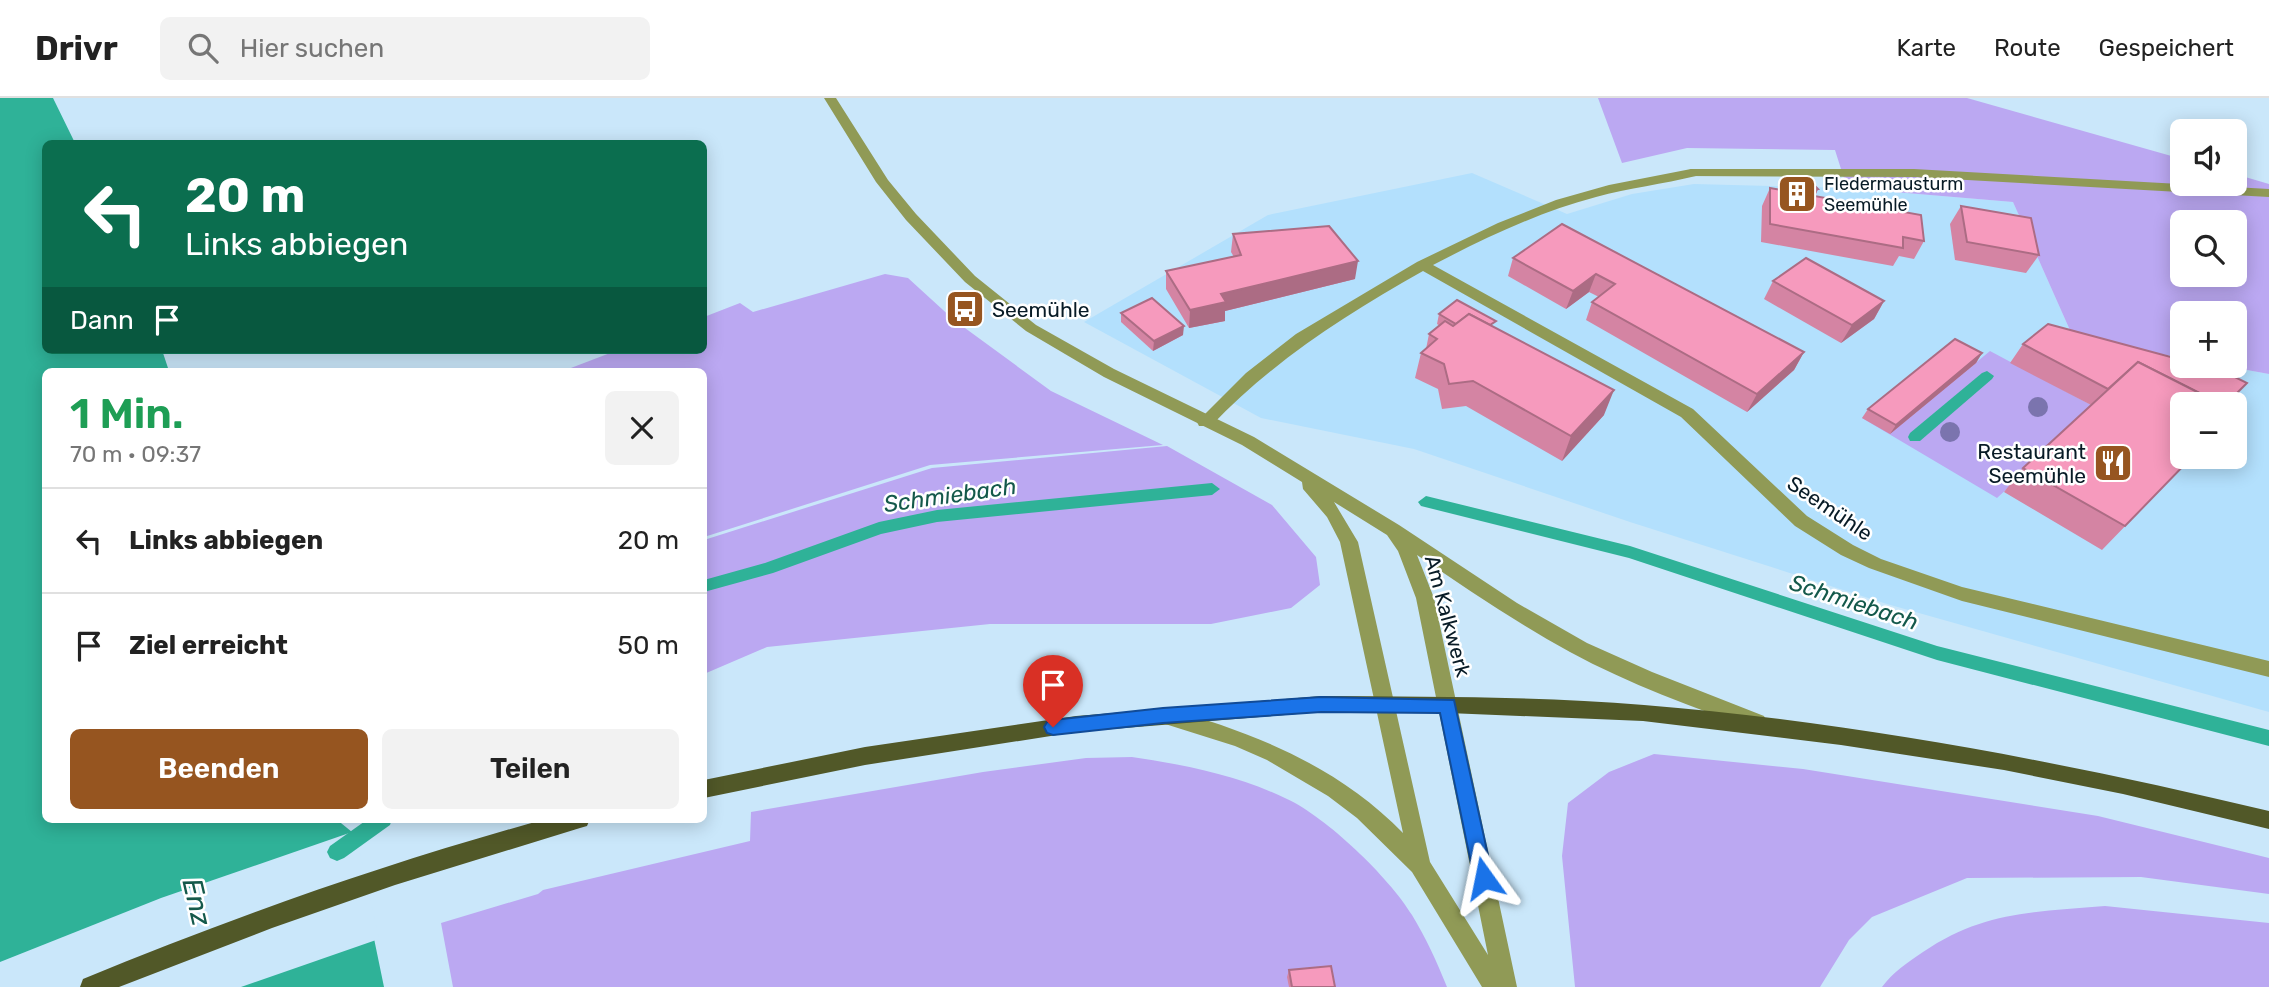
<!DOCTYPE html>
<html lang="de">
<head>
<meta charset="utf-8">
<style>
  :root { --surface:#fff; --page:#f2f2f2; --text:#222; --muted:#767676; --line:#e0e0e0; --accent:#965520 }
  body { margin:0; font-family:Rubik,sans-serif; background:var(--page); color:var(--text); height:100vh; display:flex; flex-direction:column; font-size:26px; white-space:nowrap }
  * { box-sizing:border-box; margin:0 }
  p { font-size:23px; color:var(--muted) }
  .icon { flex:none; width:38px; height:38px; fill:none; stroke:currentColor; stroke-width:2; stroke-linecap:round; stroke-linejoin:round }
  .map { position:relative; flex:1; overflow:hidden }
  .panel { position:absolute; left:42px; top:270px; width:665px; height:455px; display:flex; flex-direction:column; background:var(--surface); border-radius:10px; box-shadow:0 4px 18px #0003 }
  .panel>* { flex:none }
  .hud { position:absolute; left:42px; top:42px; width:665px; height:214px; border-radius:10px; box-shadow:0 4px 18px #0003; background:#0b6e4f; color:#fff; overflow:hidden }
  .controls { position:absolute; left:2170px; top:21px; display:grid; gap:14px }
  .controls a { display:grid; place-items:center; width:77px; height:77px; border-radius:10px; background:var(--surface); box-shadow:0 4px 18px #0003; font-size:35px }
  .pin { position:absolute; display:grid; place-items:center; width:60px; height:60px; color:#fff; margin:-72px -30px; border-radius:50% 50% 50% 0; rotate:-45deg; box-shadow:0 0 7px #0007 }
  .pin .icon { rotate:45deg }
  .me { position:absolute; width:77px; margin:-38px; rotate:348deg; stroke-linejoin:round; filter:drop-shadow(0 0 5px #0008) }
  .turn { display:flex; align-items:center; gap:24px; height:147px; padding:0 28px; font-size:32px }
  .turn .icon { width:91px; height:91px; stroke-width:2.5 }
  .turn b { display:block; font-size:49px; line-height:60px }
  .then { display:flex; align-items:center; height:66px; padding:0 28px; background:#0003; gap:14px; font-size:26px }
  .round { display:grid; place-items:center; flex:none; width:74px; height:74px; border-radius:10px; background:var(--page) }
  .summary { display:flex; align-items:center; justify-content:space-between; height:119px; padding:0 28px }
  h1 { font-size:42px; font-weight:600; line-height:52px; color:#1e9e55 }
  .button { display:flex; gap:14px; margin-top:auto; padding:14px 28px }
  .button a { flex:1; height:80px; border-radius:10px; background:var(--accent); color:#fff; font-size:28px; font-weight:600; line-height:80px; text-align:center }
  .button a+a { background:var(--page); color:var(--text) }
  ul { padding:0; list-style:none }
  li { display:flex; align-items:center; gap:21px; height:105px; padding:0 28px; border-top:2px solid var(--line) }
  li div { flex:1 }
  li b { display:block; font-size:26px }
  li em { font-style:normal }
  header { display:flex; align-items:center; gap:42px; box-sizing:border-box; height:98px; padding:0 35px; background:var(--surface); border-bottom:2px solid var(--line) }
  header strong { font-size:33px }
  nav { display:flex; gap:38px; margin-inline-start:auto; font-size:24px }
  .search { width:490px; height:63px; background:var(--page); display:flex; align-items:center; gap:18px; box-sizing:border-box; padding:0 24px; border-radius:10px; color:var(--muted); font-size:26px }
  .map>svg:first-child { display:block }
  .built { fill:#b3e0fd; fill-rule:evenodd }
  .green { fill:#bba8f2; fill-rule:evenodd }
  .water { fill:#2fb298 }
  .pier { fill:#cae7fa }
  .lines { fill:none; stroke-linecap:round; stroke-linejoin:round }
  .stream { fill:#2fb298; fill-rule:evenodd }
  .service { fill:#909a56; fill-rule:evenodd }
  .minor { fill:#909a56; fill-rule:evenodd }
  .tertiary { fill:#909a56; fill-rule:evenodd }
  .primary { fill:#515828; fill-rule:evenodd }
  .tree { fill:#7b74ae }
  .wall { fill:#d484a3 }
  .shaded-wall { fill:#ac6c84 }
  .building { fill:#f69abd; stroke:#ac6c84; stroke-width:2 }
  .route { fill:#1a73e8; stroke:#114b97; stroke-width:2 }
  .labels { text-anchor:middle; dominant-baseline:central; stroke-width:5; stroke-linejoin:round; paint-order:stroke }
  .far-poi-label { font-size:18px; fill:#081b26; stroke:#fff; text-anchor:start }
  .poi-label { font-size:21px; fill:#081b26; stroke:#fff; text-anchor:start }
  .street-label { font-size:21px; fill:#081b26; stroke:#fff }
  .water-label { font-size:23px; font-style:italic; fill:#14594b; stroke:#fff }
  .near-water-label { font-size:28px; font-style:italic; fill:#14594b; stroke:#fff }
</style>
</head>
<body>
<header>
<strong>Drivr</strong>
<div class="search"><svg class="icon" aria-label="search" viewBox="0 0 24 24"><circle cx="10" cy="10" r="6"/><path d="M15 15l6 6"/></svg>Hier suchen</div>
<nav><a>Karte</a><a>Route</a><a>Gespeichert</a></nav>
</header>
<div class="map">
<svg width="2269" height="889" viewBox="0 0 2269 889">
  <rect width="100%" height="100%" fill="#cae7fa"/>
  <path class="built" d="M1472,75L1567,116L1632,96L1694,86L1847,90L2013,104L2073,239L2182,260V268H2225L2269,276V614L1887,506L1630,424L1414,351L1261,320L1084,224L1268,117ZM2182,306H2235V359H2182Z"/>
  <g class="green">
    <path d="M1598,0H1967L2182,61V86H2235V76L2269,86V276L2225,268H2235V215H2182V260L2073,239L2013,104L1847,90L1835,52L1687,50L1622,65ZM2182,124H2235V177H2182Z"/>
    <polygon points="885,176 908,180 954,222 1051,293 1163,347 930,367 704,439 704,273 563,273 618,252 704,252 704,219 740,205 753,214"/>
    <polygon points="1990,253 2095,309 1997,400 1862,320 1928,267 1955,282"/>
    <polygon points="1167,348 1272,407 1316,459 1320,487 1291,510 1211,526 990,526 767,549 704,576 704,442 932,370"/>
    <polygon points="1654,656 1803,671 2098,718 2269,760 2269,796 2141,779 1967,780 1872,819 1849,842 1820,889 1575,889 1562,758 1568,705 1609,674"/>
    <path d="M1132,659C1185,667 1238,677 1287,701C1326,719 1389,779 1412,817C1426,840 1437,864 1447,889H453L441,825L538,796L543,792L750,743L751,714L983,674L1086,660Z"/>
    <path d="M2105,808L2269,825V889H1882C1893,874 1907,865 1923,854C1983,813 2035,814 2105,808Z"/>
  </g>
  <polygon class="water" points="0,0 53,0 75,45 46,46 46,252 162,252 169,273 46,273 46,721 336,721 352,734 384,889 0,889"/>
  <polygon class="pier" points="355,733 379,841 241,889 0,889 0,864 161,800"/>
  <g class="lines">
    <g class="stream">
      <polygon points="1987,273 1994,278 1992,281 1920,343 1910,343 1908,339 1910,335 1982,275"/>
      <polygon points="1212,385 1220,391 1212,397 937,424 881,436 773,475 704,494 704,482 765,465 879,424 937,412"/>
      <polygon points="1426,398 1630,448 1937,548 2269,632 2269,648 1937,562 1629,460 1421,408 1418,404"/>
      <polygon points="368,721 392,721 390,727 344,760 337,763 330,760 327,754 330,748"/>
    </g>
    <polygon class="service" points="1691,71 1914,71 2269,91 2269,99 1914,79 1686,78 1684,75"/>
    <path class="minor" d="M1691,71L1698,75L1696,78C1663,86 1629,90 1596,99C1539,114 1485,140 1433,167L1693,311L1807,418L1853,447L1881,461L1962,489L2269,563V579L1962,503L1869,470L1841,457L1795,428L1681,319L1423,173C1345,217 1273,263 1211,328H1199L1197,324L1246,275L1296,236L1417,164L1498,125L1556,102L1609,87Z"/>
    <path class="tertiary" d="M824,0H836L888,82L916,116L975,178L1036,227L1114,271L1254,339L1399,427L1517,505L1587,545L1652,574L1764,618L1767,624L1764,630L1757,632C1694,610 1629,586 1570,554C1517,525 1467,491 1417,457L1434,500L1517,889H1482L1412,774L1357,720L1328,698L1267,662L1235,648L1162,625L1159,619L1162,613L1169,611C1255,635 1339,669 1403,735L1340,444L1327,419L1303,391L1302,384L1242,347L1104,279L1026,233L965,184L906,122L876,84ZM1334,404L1387,437L1398,453L1416,500L1488,857L1430,764L1358,444Z"/>
    <g class="primary">
      <path d="M1321,598C1428,599 1537,598 1644,607C1855,624 2063,664 2269,713V731L2123,696L2004,672L1841,647L1643,623L1448,615L1321,614L1076,634L865,667L704,700V682L865,649L1076,618Z"/>
      <path d="M546,721H590L587,728L580,730L395,787L272,830L119,889H80L83,881C233,819 389,764 546,721Z"/>
    </g>
  </g>
  <g class="tree">
    <circle cx="2038" cy="309" r="10"/>
    <circle cx="1950" cy="334" r="10"/>
  </g>
  <g class="wall">
    <polygon points="1784,81 1818,91 1815,98 1924,143 1914,161 1899,158 1893,168 1761,144 1762,108 1770,90 1782,92 1780,91"/>
    <polygon points="1961,108 2039,157 2026,175 1955,162 1950,126"/>
    <polygon points="1562,126 1804,254 1794,272 1747,314 1586,222 1592,204 1599,199 1589,194 1566,211 1508,178 1513,160"/>
    <polygon points="1233,136 1355,181 1225,213 1225,223 1189,230 1166,191 1166,173 1234,159 1231,154"/>
    <polygon points="1773,183 1884,203 1874,221 1841,245 1764,201"/>
    <polygon points="1121,215 1183,237 1153,253 1121,224"/>
    <polygon points="1439,216 1494,229 1604,317 1562,363 1466,308 1442,311 1438,291 1415,280 1421,255 1426,251 1429,236 1440,228 1437,226"/>
    <polygon points="2023,246 2182,306 2192,359 2102,452 2004,394 2023,370 2091,307 2010,265"/>
    <polygon points="1982,255 1976,265 1890,336 1862,320 1868,311"/>
    <polygon points="1289,872 1335,889 1289,889 1287,879"/>
  </g>
  <g class="shaded-wall">
    <polygon points="1818,91 1814,101 1792,104 1797,94"/>
    <polygon points="1358,163 1355,181 1225,213 1225,223 1189,230 1190,212 1221,196"/>
    <polygon points="1596,176 1589,194 1566,211 1573,193"/>
    <polygon points="1884,203 1874,221 1841,245 1852,227"/>
    <polygon points="1184,228 1183,237 1153,253 1154,243"/>
    <polygon points="1804,254 1794,272 1747,314 1757,296"/>
    <polygon points="1982,255 1976,265 1890,336 1896,327"/>
    <polygon points="1614,292 1604,317 1562,363 1571,338"/>
  </g>
  <g class="building">
    <polygon points="1805,78 1818,91 1797,94 1784,81"/>
    <polygon points="1770,90 1921,117 1924,143 1903,139 1903,150 1770,126"/>
    <polygon points="1961,108 2031,120 2039,157 1967,144"/>
    <polygon points="1562,126 1804,254 1757,296 1592,204 1615,186 1596,176 1573,193 1513,160"/>
    <polygon points="1329,128 1358,163 1221,196 1226,204 1190,212 1166,173 1241,157 1233,136"/>
    <polygon points="1806,160 1884,203 1852,227 1773,183"/>
    <polygon points="1152,200 1184,228 1154,243 1121,215"/>
    <polygon points="1457,202 1496,223 1490,227 1469,216 1456,226 1439,216"/>
    <polygon points="1469,216 1614,292 1571,338 1473,283 1449,286 1444,266 1421,255 1437,241 1429,236 1445,223 1453,228"/>
    <polygon points="2048,226 2182,262 2182,268 2209,269 2213,268 2247,285 2226,306 2221,306 2138,264 2108,291 2023,246"/>
    <polygon points="1955,241 1982,255 1896,327 1868,311"/>
    <polygon points="2138,264 2221,306 2182,306 2182,359 2192,359 2125,428 2023,370"/>
    <polygon points="1331,868 1335,889 1292,889 1289,872"/>
  </g>
  <polygon class="route" points="1321,599 1454,602 1493,780 1491,786 1484,789 1477,786 1474,780 1440,615 1321,614 1163,625 1053,637 1047,635 1044,629 1047,624 1053,622 1163,610"/>
  <defs>
    <g id="building-square" transform="scale(2.0125)"><rect x="-9" y="-9" width="18" height="18" rx="4" fill="#965520" stroke="#fff"/><path d="M-4-6H4V6H1V3H-1V6H-4ZM-2.5-4.3h1.7v1.8h-1.7ZM.8-4.3h1.7v1.8H.8ZM-2.5-1h1.7V.8h-1.7ZM.8-1h1.7V.8H.8Z" fill="#fff"/></g>
    <g id="bus-square" transform="scale(2.0125)"><rect x="-9" y="-9" width="18" height="18" rx="4" fill="#965520" stroke="#fff"/><path d="M-5-6H5V4H4V6H2V4H-2V6H-4V4H-5ZM-3.5-4V0h7V-4ZM-3.5 1.2v1.5H-2V1.2ZM2 1.2v1.5H3.5V1.2Z" fill="#fff"/></g>
    <g id="restaurant-square" transform="scale(2.0125)"><rect x="-9" y="-9" width="18" height="18" rx="4" fill="#965520" stroke="#fff"/><path d="M-5-6h1v4h1v-4h1v4h1v-4h1v5L-1.5 .5V6h-2V.5L-5-1ZM5-6V6H3V1.5H1.5Q1.5-4 5-6Z" fill="#fff"/></g>
  </defs>
  <g fill-rule="evenodd">
    <use href="#building-square" x="1797" y="96"/>
    <use href="#bus-square" x="965" y="211"/>
    <use href="#restaurant-square" x="2113" y="365"/>
  </g>
  <g class="labels">
    <g class="far-poi-label">
      <text x="1824" y="86">Fledermausturm<tspan x="1824" dy="21">Seemühle</tspan></text>
    </g>
    <g class="poi-label">
      <text x="992" y="211">Seemühle</text>
      <text x="2086" y="353" text-anchor="end">Restaurant<tspan x="2086" dy="24">Seemühle</tspan></text>
    </g>
    <g class="street-label">
      <text transform="translate(1830 410) rotate(34)">Seemühle</text>
      <text transform="translate(1448 518) rotate(75)">Am Kalkwerk</text>
    </g>
    <g class="water-label">
      <text transform="translate(950 397) rotate(-8)">Schmiebach</text>
      <text transform="translate(1854 504) rotate(18)">Schmiebach</text>
    </g>
    <g class="near-water-label">
      <text transform="translate(197 804) rotate(77)">Enz</text>
    </g>
  </g>
</svg>
<div class="controls">
<a><svg class="icon" aria-label="sound" viewBox="0 0 24 24"><path d="M4 9h4l5-4v14l-5-4H4zM17 9q2 3 0 6"/></svg></a>
<a><svg class="icon" aria-label="search" viewBox="0 0 24 24"><circle cx="10" cy="10" r="6"/><path d="M15 15l6 6"/></svg></a>
<a>+</a>
<a>−</a>
</div>
<div class="pin" style="left:1053px;top:629px;background:#d93025"><svg class="icon" aria-label="arrive" viewBox="0 0 24 24"><path d="M6 21V4h12l-3 4 3 4H6"/></svg></div>
<svg class="me" style="left:1484px;top:780px" viewBox="-20 -20 40 40"><path d="M0-17L14 15 0 8-14 15z" fill="#1a73e8" stroke="#fff" stroke-width="4"/></svg>
<div class="hud">
<div class="turn"><svg class="icon" aria-label="left" viewBox="0 0 24 24"><path d="M17 20v-9H6M10 6l-5 5 5 5"/></svg><div><b>20 m</b>Links abbiegen</div></div>
<div class="then">Dann<svg class="icon" aria-label="arrive" viewBox="0 0 24 24"><path d="M6 21V4h12l-3 4 3 4H6"/></svg></div>
</div>
<section class="panel">
<div class="summary"><div><h1>1 Min.</h1><p>70 m · 09:37</p></div><a class="round"><svg class="icon" aria-label="close" viewBox="0 0 24 24"><path d="M6 6l12 12M18 6L6 18"/></svg></a></div>
<ul>
<li><svg class="icon" aria-label="left" viewBox="0 0 24 24"><path d="M17 20v-9H6M10 6l-5 5 5 5"/></svg><div><b>Links abbiegen</b></div><em>20 m</em></li>
<li><svg class="icon" aria-label="arrive" viewBox="0 0 24 24"><path d="M6 21V4h12l-3 4 3 4H6"/></svg><div><b>Ziel erreicht</b></div><em>50 m</em></li>
</ul>
<div class="button"><a>Beenden</a><a>Teilen</a></div>
</section>
</div>
</body>
</html>
